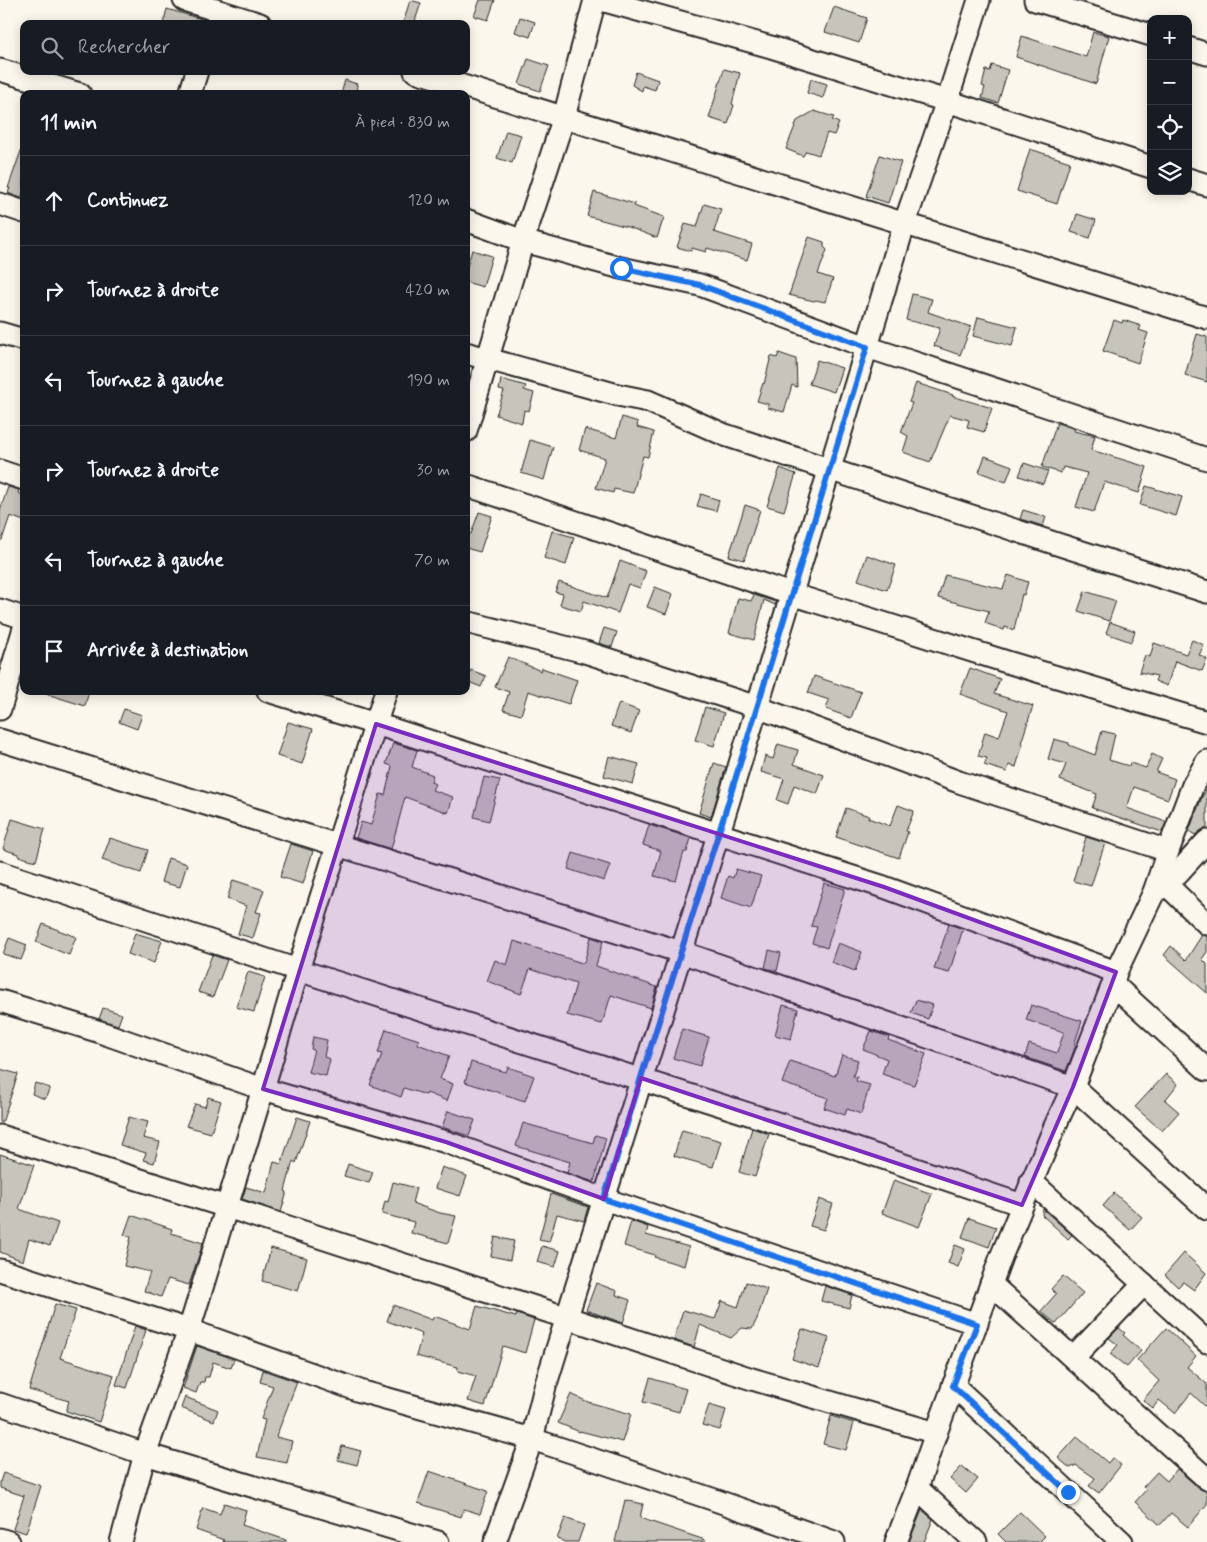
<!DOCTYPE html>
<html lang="fr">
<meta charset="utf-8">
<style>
:root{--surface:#171b24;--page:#20242c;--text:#f1f3f6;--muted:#9ea1a6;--line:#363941}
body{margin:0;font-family:Mynerve,sans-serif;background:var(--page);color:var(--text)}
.controls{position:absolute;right:15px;top:15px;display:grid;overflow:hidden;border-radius:10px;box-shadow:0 2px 12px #0003}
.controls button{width:45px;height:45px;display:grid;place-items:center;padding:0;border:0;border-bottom:1px solid var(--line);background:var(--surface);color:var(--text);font:25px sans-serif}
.stop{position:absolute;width:15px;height:15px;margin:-11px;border:4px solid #1a73e8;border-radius:50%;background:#fff}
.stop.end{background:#1a73e8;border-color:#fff;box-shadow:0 1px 5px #0008}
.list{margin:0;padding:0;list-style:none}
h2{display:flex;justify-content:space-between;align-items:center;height:65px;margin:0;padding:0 20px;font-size:21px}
h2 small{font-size:16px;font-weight:400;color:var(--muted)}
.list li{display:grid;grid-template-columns:32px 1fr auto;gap:15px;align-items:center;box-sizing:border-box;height:90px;padding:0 20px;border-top:1px solid var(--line)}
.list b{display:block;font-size:19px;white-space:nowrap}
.list em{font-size:16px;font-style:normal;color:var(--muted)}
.icon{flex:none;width:28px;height:28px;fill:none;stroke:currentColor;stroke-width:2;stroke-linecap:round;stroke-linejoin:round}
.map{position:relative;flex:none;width:1207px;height:1542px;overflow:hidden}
.search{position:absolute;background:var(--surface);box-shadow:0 2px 12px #0003;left:20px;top:20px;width:450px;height:55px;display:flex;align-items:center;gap:12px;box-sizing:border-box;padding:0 18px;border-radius:10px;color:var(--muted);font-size:19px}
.panel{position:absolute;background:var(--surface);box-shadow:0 2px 12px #0003;left:20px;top:90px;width:450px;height:605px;border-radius:10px}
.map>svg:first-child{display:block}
.building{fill:#c7c4bc;stroke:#2b2b2b}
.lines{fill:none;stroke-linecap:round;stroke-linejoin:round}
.minor-casing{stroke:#2b2b2b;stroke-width:25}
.minor{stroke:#fbf7ec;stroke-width:21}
.route{stroke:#1a73e8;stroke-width:6}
.marked{fill:#7b2cbf;fill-opacity:0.2;stroke:#7b2cbf;stroke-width:4;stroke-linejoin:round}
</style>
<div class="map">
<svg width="1207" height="1542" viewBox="0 0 1207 1542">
<rect width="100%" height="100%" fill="#fbf7ec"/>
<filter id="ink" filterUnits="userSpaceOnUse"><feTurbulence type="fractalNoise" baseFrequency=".02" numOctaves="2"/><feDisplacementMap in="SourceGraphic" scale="10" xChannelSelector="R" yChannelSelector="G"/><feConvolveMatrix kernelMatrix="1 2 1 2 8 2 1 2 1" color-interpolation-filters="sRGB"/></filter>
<g filter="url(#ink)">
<g class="building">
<path d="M410 0 421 3 414 24H403Z"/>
<path d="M480 0H495L488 20 474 16Z"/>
<path d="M834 7 867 18 859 43 825 32Z"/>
<path d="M167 9 208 21V24H163Z"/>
<path d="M520 17 535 22 530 37 515 32Z"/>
<path d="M1093 32 1109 36 1096 84 1016 57 1022 36 1086 57Z"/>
<path d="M528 59 549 66 540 91 519 84Z"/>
<path d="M992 65 1008 70 998 103 982 98 985 87 982 86 986 70 990 71Z"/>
<path d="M724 69 740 73 732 104 734 105 728 124 709 118Z"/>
<path d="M636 72 658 80 655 90 643 86 642 91 632 85Z"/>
<path d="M811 79 827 84 823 98 807 93Z"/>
<path d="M345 80 357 84 356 94H341Z"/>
<path d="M814 111 834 117 832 120 839 123 834 135 827 133 819 155 806 151 803 156 786 149 797 121Z"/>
<path d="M506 131 521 135 512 163 497 158Z"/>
<path d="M22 148 24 149V191L21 198 8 193 10 188H8Z"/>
<path d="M1030 149 1070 162 1057 204 1017 191Z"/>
<path d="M880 155 901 162 888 203 866 196Z"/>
<path d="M594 192 635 204 634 206 664 217 657 238 631 228 587 216Z"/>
<path d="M704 204 721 209 714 232 752 244 747 260 707 248 706 252 692 248 691 251 677 247 685 224 697 227Z"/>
<path d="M1077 214 1096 220 1090 238 1071 232Z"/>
<path d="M809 237 824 242V247L827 250 818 274 833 279 825 302 816 300 814 301 789 295Z"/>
<path d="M472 250 492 256 483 287 466 282V270Z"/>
<path d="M912 294 932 299 928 312 971 327 960 355 934 346 940 328 906 320Z"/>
<path d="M978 317 1017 327 1012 346 973 336Z"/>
<path d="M1114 320 1122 323 1123 320 1141 326 1139 330 1148 333 1138 363 1103 351Z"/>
<path d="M1197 334 1207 337V382L1185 375Z"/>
<path d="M779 353 796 359 797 387 792 385 784 412 768 408V404L757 401 763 383 764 384 771 356 777 358Z"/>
<path d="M817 360 842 368 834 392 809 384Z"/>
<path d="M501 379 526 386 524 390 534 393 529 411 524 410 522 423 496 415 504 391 499 390Z"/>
<path d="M916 383 953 395 952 396 992 408 984 432 967 427 969 420 950 415 930 462 903 452 908 436 901 432 912 403 909 402Z"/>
<path d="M622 417 638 422 637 427 654 432 648 457 643 456 633 493 614 489 613 493 596 488 605 458 579 450 585 429 616 438Z"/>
<path d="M1057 423 1075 429 1074 431 1095 436 1091 450 1147 467 1139 493 1104 482 1094 512 1076 507 1087 473 1063 467 1061 473 1042 467Z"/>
<path d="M530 440 553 447 544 480 521 473Z"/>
<path d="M985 456 1012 466 1006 482 979 472Z"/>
<path d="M1024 463 1048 471 1043 484 1019 476Z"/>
<path d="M780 468 796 474 784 511 767 506Z"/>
<path d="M1146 486 1182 497 1176 516 1140 505Z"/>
<path d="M8 487 19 490 18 493 24 495V521L10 516 2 540H0V510Z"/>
<path d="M701 494 719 500 716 511 697 506Z"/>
<path d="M745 505 760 510 744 560 729 556Z"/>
<path d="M1023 510 1046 517 1043 526 1020 519Z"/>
<path d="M479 512 492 516 480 552 466 548V533L471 534Z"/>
<path d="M552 531 574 537 566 565 544 558Z"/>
<path d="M867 555 896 565 887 590 858 580Z"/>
<path d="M620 561 646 571 640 588 628 584 618 613 584 601 581 611 560 605 563 594 555 592 559 582 607 598Z"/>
<path d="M945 575 1003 589 1008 575 1028 582 1024 595 1022 594 1014 630 1005 627 1004 630 985 623 989 611 938 598Z"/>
<path d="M655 587 673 594 666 614 647 607Z"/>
<path d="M1085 591 1116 601 1109 621 1078 611Z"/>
<path d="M754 595 776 602 775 605 764 600 754 640 729 633 738 598 751 601Z"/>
<path d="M1110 622 1135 631 1131 642 1106 633Z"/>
<path d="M604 628 617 632 612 647 599 643Z"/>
<path d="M1192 640 1204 645 1199 655 1207 659 1202 671 1175 661 1167 686 1155 681 1157 676 1139 672 1145 655 1150 657 1154 643 1186 654Z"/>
<path d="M508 657 541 671 542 668 577 680 569 704 528 691 521 715 503 710 509 692 495 687Z"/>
<path d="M970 668 1000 679 994 694 1033 706 1021 743H1023L1016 767 1009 765 1007 772 984 765 987 758 978 756 985 732 999 737 1008 711 960 694Z"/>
<path d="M471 670 486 676 481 687 466 681Z"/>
<path d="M814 676 861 692 851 718 826 709 829 700 808 693Z"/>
<path d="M47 691H89L85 706 47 694Z"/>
<path d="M619 703 639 711 631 733 611 726Z"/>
<path d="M705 707 724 713 714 746 695 740Z"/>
<path d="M124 709 142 715 137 729 119 722Z"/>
<path d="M288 722 313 729 302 764 277 756Z"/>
<path d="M1102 731 1115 734 1109 760 1129 766 1130 763 1146 768 1152 754 1162 759 1156 772 1175 779 1168 799 1134 787 1127 808 1166 822 1162 832 1092 808 1097 794 1060 780 1066 764 1048 759 1054 739 1069 743V745L1095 755Z"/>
<path d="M393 743 417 750 412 767 433 775 431 782 435 784 432 790 453 797 448 813 405 797 391 849 356 838 361 822 371 825 380 794 385 795 392 766 386 764Z"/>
<path d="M778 744 798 750 794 764 824 775 817 794 794 785 788 804 777 800 784 779 761 772 765 756 773 759Z"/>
<path d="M609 756 639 764 633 784 604 776Z"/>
<path d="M714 763 726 767 711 817 699 813Z"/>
<path d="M484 777 500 780 489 821 474 817Z"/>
<path d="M1207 789V829H1203L1195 835 1189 831 1202 797Z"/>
<path d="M898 805 914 811 906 831 908 832 899 858 836 837 846 808 869 816 868 818 890 826Z"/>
<path d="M12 819 45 829 36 861 18 856V854L3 849Z"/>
<path d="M649 825 691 838 687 852H684L676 881 654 876 661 851 643 845Z"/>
<path d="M1086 837 1105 843 1091 886 1073 881Z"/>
<path d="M110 838 148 850 141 873 102 860Z"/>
<path d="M291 844 313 851 303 884 280 877Z"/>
<path d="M573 853 610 865 604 881 568 869Z"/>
<path d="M168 858 187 864 180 887 161 882Z"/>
<path d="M736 869 761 876 751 908 721 898 728 876 733 878Z"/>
<path d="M233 880 264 890 256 912 261 913 253 938 238 934 246 906 227 899Z"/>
<path d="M824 883 845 889 827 948 812 943 817 927 811 926Z"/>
<path d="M43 924 76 937 69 955 36 942Z"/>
<path d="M949 924 963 929 949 973 934 969Z"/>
<path d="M135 933 162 941 154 963 128 954Z"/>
<path d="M1202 935 1207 936V952L1202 959 1207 964V993L1164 955 1171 946 1186 960Z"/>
<path d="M591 937 603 941 596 966 657 987 651 1008 611 995 602 1024 567 1015 576 984 530 969 521 994 487 981 495 960 507 965 514 941 582 963H584Z"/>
<path d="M9 938 27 945 21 960 3 954Z"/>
<path d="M838 943 862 952 855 971 831 962Z"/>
<path d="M769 950 781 953 777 971 765 968Z"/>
<path d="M212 955 227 960 213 997 198 992Z"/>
<path d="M248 972 265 977 254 1012 236 1007Z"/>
<path d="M916 1000 933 1005 928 1019 911 1013Z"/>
<path d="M783 1005 798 1009 791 1039 775 1035Z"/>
<path d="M1031 1005 1082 1021 1074 1045H1076L1066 1071 1025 1057 1029 1044 1057 1053 1064 1032 1026 1020Z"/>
<path d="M103 1008 122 1014 118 1025 99 1019Z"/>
<path d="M386 1029 419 1040 418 1044 449 1056 440 1079 453 1084 447 1101 427 1093 426 1095 404 1088 401 1097 370 1085 382 1054 378 1053Z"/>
<path d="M682 1029 709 1037 700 1066 673 1058Z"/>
<path d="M871 1031 889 1037 888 1040 926 1054 914 1085 882 1074 887 1059 863 1049Z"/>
<path d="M313 1037 327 1040 324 1057 330 1059 326 1076 308 1072 314 1050 311 1049Z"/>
<path d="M842 1055 858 1060 853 1076 857 1077 856 1081 870 1085 861 1114 847 1109 845 1115 824 1108 828 1098 782 1083 790 1061 835 1076Z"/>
<path d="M471 1062 506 1072 508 1067 534 1076 525 1101 465 1082Z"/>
<path d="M0 1069 18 1074 2 1123 0 1122Z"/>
<path d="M1166 1074 1178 1084 1165 1100 1179 1112 1162 1131 1135 1107Z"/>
<path d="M35 1083 50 1088 45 1099 32 1094Z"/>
<path d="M208 1097 221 1101 211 1133 186 1126 195 1104 205 1107Z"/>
<path d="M448 1111 475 1120 469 1136 442 1127Z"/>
<path d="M129 1117 148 1122 143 1138 160 1142 154 1163 143 1160 146 1153 120 1145Z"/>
<path d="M297 1117 310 1121 296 1163 293 1161 285 1191 287 1192 281 1212 242 1199 246 1187 266 1193 274 1162 281 1164Z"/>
<path d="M523 1123 593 1143 595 1135 606 1138 594 1182 567 1173 570 1162 516 1146Z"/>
<path d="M752 1128 769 1134 755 1177 739 1172Z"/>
<path d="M682 1130 721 1141 713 1167 674 1156Z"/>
<path d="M0 1154 34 1165 19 1209 58 1223 50 1246 29 1239 23 1261 0 1252Z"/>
<path d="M348 1164 373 1172 369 1183 344 1176Z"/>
<path d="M442 1167 467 1176 460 1196 435 1188Z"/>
<path d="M894 1180 932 1194 919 1227 882 1213Z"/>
<path d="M393 1182 416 1188 412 1203 440 1213 456 1216 448 1243 411 1233 414 1222 382 1214 385 1201 388 1202Z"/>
<path d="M1114 1193 1142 1217 1130 1230 1103 1206Z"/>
<path d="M551 1194 588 1207 584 1221 557 1214 549 1242 539 1240Z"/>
<path d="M819 1199 833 1204 824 1230 810 1226Z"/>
<path d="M1043 1209 1072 1235 1068 1239 1042 1215Z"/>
<path d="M131 1215 172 1229 171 1233 203 1243 189 1285 168 1279 161 1297 144 1291 150 1272 124 1266 131 1237 124 1235Z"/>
<path d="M969 1218 996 1227 989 1247 962 1237Z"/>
<path d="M631 1221 648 1227 646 1235 689 1247 684 1266 654 1257 655 1255 624 1246Z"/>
<path d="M495 1237 514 1241 510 1260 491 1256Z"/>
<path d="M955 1245 965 1249 958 1267 948 1263Z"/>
<path d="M542 1246 560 1251 555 1267 537 1262Z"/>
<path d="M271 1248 307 1258 298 1291 262 1281Z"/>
<path d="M1184 1253 1206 1273 1194 1290 1183 1282 1178 1287 1165 1275Z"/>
<path d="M1063 1276 1083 1293 1056 1324 1041 1311 1056 1294 1051 1289Z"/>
<path d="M746 1282 767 1289 757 1319 752 1329 742 1328 731 1338 700 1325 694 1347 674 1340 683 1310 715 1319 722 1301 738 1307Z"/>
<path d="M596 1283 617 1291 616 1295 630 1300 623 1323 586 1310Z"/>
<path d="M825 1286 852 1295 849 1308 821 1301Z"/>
<path d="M55 1304 76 1310 60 1358 114 1375 99 1422 66 1411 69 1401 29 1390Z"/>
<path d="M393 1305 432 1320 434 1316 470 1329 477 1306 516 1317 517 1314 534 1320 525 1353 503 1346 485 1406 468 1401 476 1376 457 1371 458 1367 416 1356 422 1334 387 1321Z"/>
<path d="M135 1326 146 1330 127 1388 116 1385Z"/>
<path d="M1119 1328 1125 1333 1123 1335 1141 1351 1127 1367 1110 1354 1118 1345 1109 1338Z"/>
<path d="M1166 1328 1196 1356 1187 1367 1207 1384V1408L1191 1393 1175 1413 1159 1400 1153 1408 1143 1400 1159 1381 1137 1360Z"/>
<path d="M802 1329 829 1338 819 1368 792 1359Z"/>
<path d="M197 1346 234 1359 231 1368 213 1362 209 1377H205L204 1382H200L196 1393 183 1388Z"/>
<path d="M263 1370 297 1382 276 1437 292 1441 287 1463 257 1457 265 1420 261 1419 273 1386 260 1382Z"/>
<path d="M650 1378 686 1389 679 1412 643 1402Z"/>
<path d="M571 1394 588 1402 631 1414 622 1442 580 1431V1432L558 1423Z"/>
<path d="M185 1397 218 1410 214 1421 181 1408Z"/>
<path d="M709 1405 726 1410 720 1430 702 1425Z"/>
<path d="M831 1416 854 1423 846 1450 823 1444Z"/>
<path d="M1077 1437 1108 1463 1112 1458 1121 1465 1099 1493 1089 1486 1095 1478 1076 1465 1070 1468 1058 1458Z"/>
<path d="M342 1446 361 1451 357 1465 338 1460Z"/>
<path d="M962 1466 978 1479 966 1493 950 1479Z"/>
<path d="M1177 1469 1199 1488 1207 1491V1504L1188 1527 1171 1513 1160 1525 1135 1502 1146 1490 1143 1487 1157 1472 1167 1481Z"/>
<path d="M429 1471 488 1491 480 1514 464 1509 461 1517 418 1503Z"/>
<path d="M3 1473 41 1486 26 1533 13 1529 24 1496 0 1488V1482Z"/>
<path d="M625 1500 643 1504 640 1518 705 1540V1542H615Z"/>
<path d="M224 1503 246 1510 242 1525 286 1540V1542H223L224 1540 196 1530 203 1508 220 1514Z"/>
<path d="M922 1510 933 1519 924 1542H909Z"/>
<path d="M1020 1512 1045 1536 1039 1542H1006L998 1534Z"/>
<path d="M565 1518 584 1525 578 1542H565L557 1539Z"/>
</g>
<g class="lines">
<g class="minor-casing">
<g id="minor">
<path d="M184 0 260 24"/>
<path d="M601 0 771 47 947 101 1151 167"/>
<path d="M1035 0 1151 35"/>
<path d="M1188 48 1207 54"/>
<path d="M0 70 80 94"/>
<path d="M415 71 1207 318"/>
<path d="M190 94 197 71"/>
<path d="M1188 179 1207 185"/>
<path d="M0 204 24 212"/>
<path d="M466 220 523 241 621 268 700 285 867 347 1207 459"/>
<path d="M0 333 24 340"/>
<path d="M466 353 618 395 648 401 725 435 1057 544 1207 592"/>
<path d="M466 431 523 241 564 117 595 0"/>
<path d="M0 471 24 479"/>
<path d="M466 485 791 594 1007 662 1207 722"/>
<path d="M0 610 24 618"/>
<path d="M466 622 585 652 757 707 959 782 1168 851"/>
<path d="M268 691 376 724 884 887 1116 972"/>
<path d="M0 709 24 628"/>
<path d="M0 740 681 952 1073 1087 1207 1209"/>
<path d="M0 872 298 970 830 1140 1022 1205"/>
<path d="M1167 885 1207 841"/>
<path d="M1154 892 1167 885 1207 924"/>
<path d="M1113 984 1207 1070"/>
<path d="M0 1001 97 1031 263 1089 446 1142 604 1199 977 1324"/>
<path d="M0 1136 227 1207 568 1318 752 1379 936 1433"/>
<path d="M1031 1181 1207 1342"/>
<path d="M0 1270 189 1330 360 1391 532 1439 712 1499 834 1542"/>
<path d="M991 1284 1207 1479"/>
<path d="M1073 1358 1144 1284"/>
<path d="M953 1385 1122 1542"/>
<path d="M0 1404 145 1454 438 1542"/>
<path d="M917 1488 976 1542"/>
<path d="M0 1539 9 1542"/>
<path d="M121 1542 145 1454 189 1330 263 1089 298 970 386 691"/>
<path d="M495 1542 532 1439 545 1387 724 816 904 225 947 101 979 0"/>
<path d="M896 1542 917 1488 936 1433 1001 1257 1055 1126 1073 1087 1113 984 1116 972 1154 892 1168 851 1193 785 1207 761"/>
</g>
</g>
<use href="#minor" class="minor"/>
</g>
</g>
<g class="lines" filter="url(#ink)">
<path class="route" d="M621 268 700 285 867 347 724 816 644 1068 604 1199 977 1324 953 1386 1068 1492"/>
</g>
<path class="marked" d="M376 724 884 887 1116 972 1073 1087 1022 1205 641 1078 604 1199 446 1142 263 1089Z"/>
</svg>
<div class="controls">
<button>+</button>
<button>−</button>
<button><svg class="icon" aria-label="locate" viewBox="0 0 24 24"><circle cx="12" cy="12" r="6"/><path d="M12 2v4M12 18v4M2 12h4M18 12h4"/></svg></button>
<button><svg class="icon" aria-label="layers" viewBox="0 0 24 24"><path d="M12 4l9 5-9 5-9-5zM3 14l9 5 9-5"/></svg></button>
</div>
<div class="stop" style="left:621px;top:268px"></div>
<div class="stop end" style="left:1068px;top:1492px"></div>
<div class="search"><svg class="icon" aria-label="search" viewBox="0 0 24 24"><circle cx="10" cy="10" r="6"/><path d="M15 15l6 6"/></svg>Rechercher</div>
<section class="panel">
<h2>11 min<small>À pied · 830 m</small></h2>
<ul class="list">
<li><svg class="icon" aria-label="ahead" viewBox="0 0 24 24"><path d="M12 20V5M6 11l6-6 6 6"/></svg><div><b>Continuez</b></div><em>120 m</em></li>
<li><svg class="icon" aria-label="right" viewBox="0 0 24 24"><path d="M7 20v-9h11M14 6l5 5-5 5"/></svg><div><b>Tournez à droite</b></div><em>420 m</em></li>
<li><svg class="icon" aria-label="left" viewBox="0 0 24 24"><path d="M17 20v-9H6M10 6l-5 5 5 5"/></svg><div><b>Tournez à gauche</b></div><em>190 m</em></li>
<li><svg class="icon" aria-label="right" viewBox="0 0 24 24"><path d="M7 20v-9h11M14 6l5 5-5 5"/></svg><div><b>Tournez à droite</b></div><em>30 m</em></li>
<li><svg class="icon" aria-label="left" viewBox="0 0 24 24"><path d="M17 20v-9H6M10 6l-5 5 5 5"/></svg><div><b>Tournez à gauche</b></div><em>70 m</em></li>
<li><svg class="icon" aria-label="arrive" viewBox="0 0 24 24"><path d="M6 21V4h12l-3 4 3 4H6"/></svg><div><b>Arrivée à destination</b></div></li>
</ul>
</section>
</div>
